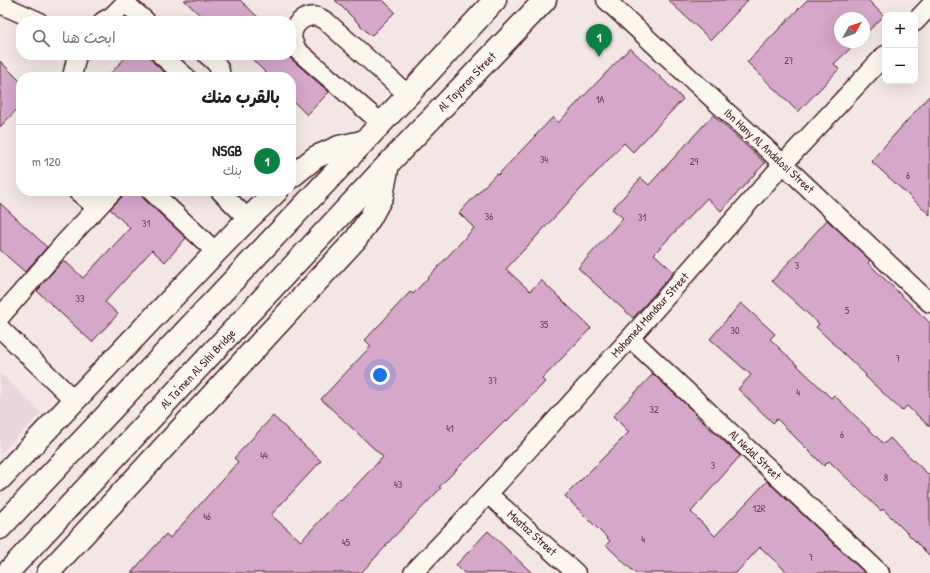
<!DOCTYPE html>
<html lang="ar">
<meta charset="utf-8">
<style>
:root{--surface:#fff;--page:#f6f6f6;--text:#202124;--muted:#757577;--line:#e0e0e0;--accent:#0b8043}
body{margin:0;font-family:"Patrick Hand","Playpen Sans Arabic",sans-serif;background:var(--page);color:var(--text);direction:rtl}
.controls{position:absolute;right:12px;top:12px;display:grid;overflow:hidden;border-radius:8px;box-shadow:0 4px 16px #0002}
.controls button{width:36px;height:36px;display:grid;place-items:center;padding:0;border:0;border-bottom:1px solid var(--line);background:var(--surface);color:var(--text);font:20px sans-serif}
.compass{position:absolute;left:834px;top:12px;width:36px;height:36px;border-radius:50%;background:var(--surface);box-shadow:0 4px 16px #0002;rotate:50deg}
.you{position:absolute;left:380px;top:375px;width:14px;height:14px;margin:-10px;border:3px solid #fff;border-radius:50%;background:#1a73e8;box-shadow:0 0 0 6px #1a73e833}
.badge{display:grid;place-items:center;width:26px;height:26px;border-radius:50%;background:var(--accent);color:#fff;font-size:13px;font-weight:700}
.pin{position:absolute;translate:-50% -33px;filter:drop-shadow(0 1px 2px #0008)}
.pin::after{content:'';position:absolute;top:21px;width:14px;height:12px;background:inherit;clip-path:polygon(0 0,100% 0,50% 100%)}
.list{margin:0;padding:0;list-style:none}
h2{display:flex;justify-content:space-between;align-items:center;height:52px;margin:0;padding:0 16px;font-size:17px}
h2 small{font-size:13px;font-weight:400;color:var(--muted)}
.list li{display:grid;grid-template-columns:26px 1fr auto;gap:12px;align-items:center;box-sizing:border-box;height:72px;padding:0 16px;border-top:1px solid var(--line)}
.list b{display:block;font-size:15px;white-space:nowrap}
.list p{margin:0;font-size:13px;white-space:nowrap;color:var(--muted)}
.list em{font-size:13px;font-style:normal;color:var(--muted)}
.icon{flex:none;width:22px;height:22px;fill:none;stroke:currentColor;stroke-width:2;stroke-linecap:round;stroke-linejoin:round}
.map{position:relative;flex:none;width:930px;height:573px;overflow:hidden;direction:ltr}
.search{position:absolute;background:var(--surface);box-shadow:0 4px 16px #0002;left:16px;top:16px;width:280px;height:44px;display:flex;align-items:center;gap:10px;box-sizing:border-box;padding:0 14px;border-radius:16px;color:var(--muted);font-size:15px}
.panel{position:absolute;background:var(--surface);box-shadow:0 4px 16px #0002;left:16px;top:72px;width:280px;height:124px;border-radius:16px;direction:rtl}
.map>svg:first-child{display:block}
.built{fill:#ead4dd}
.building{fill:#d5a7c9;stroke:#4a1f2b}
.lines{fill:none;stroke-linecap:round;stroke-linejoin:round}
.street-casing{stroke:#4a1f2b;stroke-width:21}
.secondary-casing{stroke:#4a1f2b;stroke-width:25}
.street{stroke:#fbf7ec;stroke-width:18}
.secondary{stroke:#fbf7ec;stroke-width:22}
.labels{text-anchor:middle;stroke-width:3.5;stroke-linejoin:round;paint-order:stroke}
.number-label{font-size:10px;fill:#6d4152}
.street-label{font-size:12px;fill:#4a1f2b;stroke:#fbf7ec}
</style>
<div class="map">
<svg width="930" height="573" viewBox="0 0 930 573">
<rect width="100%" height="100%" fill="#f3e7e5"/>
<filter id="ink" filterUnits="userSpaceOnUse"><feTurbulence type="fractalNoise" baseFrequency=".025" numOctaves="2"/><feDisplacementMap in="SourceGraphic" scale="8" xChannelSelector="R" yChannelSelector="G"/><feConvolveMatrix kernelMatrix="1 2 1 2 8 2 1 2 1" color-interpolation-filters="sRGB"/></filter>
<g filter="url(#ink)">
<path class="built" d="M0 373 41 413 0 454Z"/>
<g class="building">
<path d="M184 0H240L262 21H206Z"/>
<path d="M335 0H383L395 12 371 36Z"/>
<path d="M668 0H748L711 40Z"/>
<path d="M807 0H868L884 16 864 35V18H840V42H857L834 64 839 69 798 112 747 62Z"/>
<path d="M630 48 683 99 633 152 624 143 506 269 530 291 541 280 591 328 542 379 545 382 506 422 505 421 439 487 441 488 386 545H387L361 573H131L166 534 170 538 238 462 234 458 273 416 321 461 271 515 301 541 339 500 341 501 383 457 321 399 371 346 365 340 410 292 413 294 474 228 459 213 496 174 498 175 553 117 558 123Z"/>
<path d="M128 55H151V59L154 63 170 77H107Z"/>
<path d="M248 55H288L290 58 329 92 307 115 291 99V77H270Z"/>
<path d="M0 61 21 82V105L0 127Z"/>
<path d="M930 95V215L871 161Z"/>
<path d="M713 115 765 163 721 211 707 198 654 254 674 272 633 318 578 268 623 218 612 209 641 178 649 185Z"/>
<path d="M123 191H138L144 199 186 238 165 262 152 250 105 302 118 314 92 342 37 291 41 287 40 286 63 261 64 262 65 261 83 278 130 228 110 209 121 198 123 194Z"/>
<path d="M0 203 47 247 25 272 0 250Z"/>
<path d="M827 220 870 260 868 263 930 323V427L907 406 902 411 865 376 866 375 816 327 819 324 772 281Z"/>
<path d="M741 303 775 334 770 339 831 398 834 395 884 444 890 438 930 476V556L883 509 881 511 829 461 824 466 777 419 773 423 738 389 751 375 710 339Z"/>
<path d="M653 374 695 413 694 414 740 456 691 512 715 536 767 481 865 573H788L760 547 736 573H635L606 545 610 541 565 496 629 432 613 416Z"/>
<path d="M488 531 532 573H464L456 565Z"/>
</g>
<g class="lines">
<g class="street-casing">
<g id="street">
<path d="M606 0 783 164 930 303"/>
<path d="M125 3 146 21"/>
<path d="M0 4 38 21"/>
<path d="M103 21 112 16 128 0"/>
<path d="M915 22 930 6"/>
<path d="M161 55 186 77"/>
<path d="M207 55C214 61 222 67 220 77"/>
<path d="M72 77 77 55"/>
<path d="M381 123 297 50C296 47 294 44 293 41 289 27 304 13 318 17 321 18 324 20 327 22L408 95"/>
<path d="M77 191 97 208"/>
<path d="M151 191 216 252"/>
<path d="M220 191 248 219"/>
<path d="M0 317 66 241 113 191"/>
<path d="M0 328 75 401"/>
<path d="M630 338 880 573"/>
<path d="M488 494 576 573"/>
<path d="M413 573 488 494 630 338 783 164 885 55"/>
</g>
</g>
<g class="secondary-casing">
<g id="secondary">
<path d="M291 177 316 157 339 147 362 142"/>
<path d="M0 479 216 252 248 219 277 191"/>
<path d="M0 528 408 95 495 0"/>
<path d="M7 573 388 164 545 0"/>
<path d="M48 573 356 239 370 218 382 196 388 164"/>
</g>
</g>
<use href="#street" class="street"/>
<use href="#secondary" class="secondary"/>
</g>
</g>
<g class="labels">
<g class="number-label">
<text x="789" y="64">27</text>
<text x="600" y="103">1A</text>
<text x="544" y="163">34</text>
<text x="694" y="165">29</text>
<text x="908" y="179">6</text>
<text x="489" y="220">36</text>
<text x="642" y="221">31</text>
<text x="146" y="227">31</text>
<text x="797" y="269">3</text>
<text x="80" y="302">33</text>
<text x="847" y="314">5</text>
<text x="544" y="328">35</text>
<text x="735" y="334">30</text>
<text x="898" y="362">7</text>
<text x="493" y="384">37</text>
<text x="798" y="396">4</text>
<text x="654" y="413">32</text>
<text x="450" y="432">41</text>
<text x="842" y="438">6</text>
<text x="264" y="459">44</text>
<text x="713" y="469">3</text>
<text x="886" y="481">8</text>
<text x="398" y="488">43</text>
<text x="759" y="512">12R</text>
<text x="207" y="520">46</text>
<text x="643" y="543">4</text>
<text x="346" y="546">45</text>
<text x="811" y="561">7</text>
</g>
<g class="street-label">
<text transform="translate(467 82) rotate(-46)" y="4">Al Tayaran Street</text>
<text transform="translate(769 151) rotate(43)" y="4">Ibn Hany Al Andalosi Street</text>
<text transform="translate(650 315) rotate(-48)" y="4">Mohamed Mandour Street</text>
<text transform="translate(198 369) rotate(-47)" y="4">Al Ta'men Al Sihi Bridge</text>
<text transform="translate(755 455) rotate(43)" y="4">Al Nedal Street</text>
<text transform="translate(532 533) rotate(42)" y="4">Moataz Street</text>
</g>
</g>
</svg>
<div class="controls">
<button>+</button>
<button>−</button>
</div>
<svg class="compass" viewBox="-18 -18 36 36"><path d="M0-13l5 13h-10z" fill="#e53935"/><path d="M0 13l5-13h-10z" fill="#757577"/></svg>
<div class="you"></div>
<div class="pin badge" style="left:599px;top:57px">1</div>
<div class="search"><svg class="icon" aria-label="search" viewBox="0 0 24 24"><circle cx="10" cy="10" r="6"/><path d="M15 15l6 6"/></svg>ابحث هنا</div>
<section class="panel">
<h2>بالقرب منك<small></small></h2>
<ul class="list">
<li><span class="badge">1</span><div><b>NSGB</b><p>بنك</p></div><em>120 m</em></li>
</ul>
</section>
</div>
